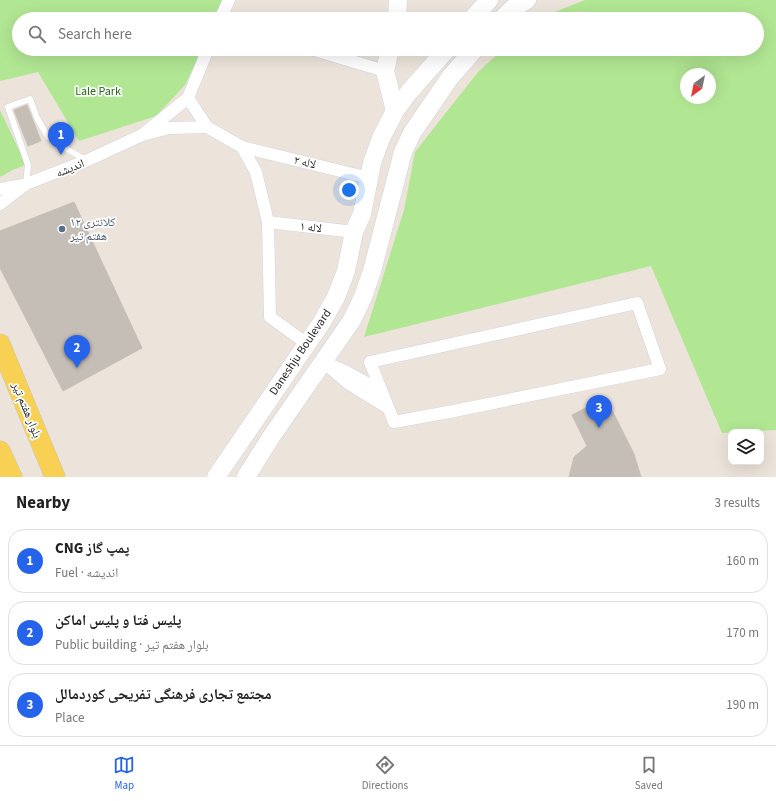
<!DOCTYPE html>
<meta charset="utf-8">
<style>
:root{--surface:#fff;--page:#f2f2f2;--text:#222;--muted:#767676;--line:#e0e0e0;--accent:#2563eb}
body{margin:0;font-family:"Source Sans 3","Noto Naskh Arabic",sans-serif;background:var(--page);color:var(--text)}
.controls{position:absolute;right:12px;bottom:12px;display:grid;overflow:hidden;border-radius:8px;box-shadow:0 4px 16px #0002}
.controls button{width:36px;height:36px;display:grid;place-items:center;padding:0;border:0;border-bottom:1px solid var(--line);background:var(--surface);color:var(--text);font:20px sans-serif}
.compass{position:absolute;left:680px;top:68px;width:36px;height:36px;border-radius:50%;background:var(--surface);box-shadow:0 4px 16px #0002;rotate:213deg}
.you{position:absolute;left:349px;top:190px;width:14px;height:14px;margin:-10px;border:3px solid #fff;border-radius:50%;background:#1a73e8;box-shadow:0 0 0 6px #1a73e833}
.badge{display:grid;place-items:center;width:26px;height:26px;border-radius:50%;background:var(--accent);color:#fff;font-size:13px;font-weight:700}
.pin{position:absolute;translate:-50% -33px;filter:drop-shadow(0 1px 2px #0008)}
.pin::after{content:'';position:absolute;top:21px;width:14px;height:12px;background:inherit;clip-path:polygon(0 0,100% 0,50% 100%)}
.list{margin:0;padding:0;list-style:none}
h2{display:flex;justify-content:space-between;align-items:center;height:52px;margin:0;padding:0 16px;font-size:17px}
h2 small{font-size:13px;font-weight:400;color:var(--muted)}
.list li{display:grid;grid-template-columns:26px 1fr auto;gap:12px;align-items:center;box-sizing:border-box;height:64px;margin:0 8px 8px;padding:0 8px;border:1px solid var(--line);border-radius:16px}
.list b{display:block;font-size:15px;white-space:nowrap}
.list p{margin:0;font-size:13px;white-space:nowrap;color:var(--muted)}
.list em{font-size:13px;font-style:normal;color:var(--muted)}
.icon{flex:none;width:22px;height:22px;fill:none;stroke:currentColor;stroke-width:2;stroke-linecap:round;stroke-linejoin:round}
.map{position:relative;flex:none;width:776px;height:477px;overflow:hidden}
.search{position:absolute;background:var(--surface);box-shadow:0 4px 16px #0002;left:12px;right:12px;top:12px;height:44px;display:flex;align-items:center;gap:10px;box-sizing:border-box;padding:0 14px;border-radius:22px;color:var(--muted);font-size:15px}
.sheet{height:268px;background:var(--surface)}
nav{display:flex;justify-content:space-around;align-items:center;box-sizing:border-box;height:56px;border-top:1px solid var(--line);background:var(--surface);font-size:11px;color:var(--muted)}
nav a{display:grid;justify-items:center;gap:2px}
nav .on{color:var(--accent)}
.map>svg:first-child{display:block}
.green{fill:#b1e693;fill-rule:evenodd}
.building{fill:#c4beb6;stroke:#c8c0b4}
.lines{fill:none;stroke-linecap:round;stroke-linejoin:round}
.lane-casing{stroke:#cfd3e3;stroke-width:7}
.street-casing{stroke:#cfd3e3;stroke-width:13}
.secondary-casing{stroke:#cfd3e3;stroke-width:19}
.primary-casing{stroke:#c7c7c7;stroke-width:21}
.lane{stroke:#fff;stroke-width:6}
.street{stroke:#fff;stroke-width:12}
.secondary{stroke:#fff;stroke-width:18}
.primary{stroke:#f8d054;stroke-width:20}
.service-dot{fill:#5c6f8a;stroke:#fff;stroke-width:1.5}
.labels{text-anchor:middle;stroke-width:3.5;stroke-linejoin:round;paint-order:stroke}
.park-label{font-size:12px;fill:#286a16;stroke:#fff}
.street-label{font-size:12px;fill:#292929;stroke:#fff}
.service-label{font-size:12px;fill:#4e5e75;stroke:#fff;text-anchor:start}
</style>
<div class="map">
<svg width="776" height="477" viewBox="0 0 776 477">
<rect width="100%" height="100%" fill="#ece4da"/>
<g class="green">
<path d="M0 0H224L215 19H19V49H202L185 85 156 116 79 141 38 72 0 81Z"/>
<path d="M585 0H776V430L722 433 651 266 364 337 404 210 415 152 478 72 503 49H757V19H537ZM686 74H710V98H686Z"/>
<path d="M0 110 18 148 27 163C23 166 20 167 15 169 10 170 6 175 0 177Z"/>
</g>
<g class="building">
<path d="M27 105 41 141 28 146 14 110Z"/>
<path d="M74 202 142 348 63 391 0 268V231Z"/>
<path d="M605 398 615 416 634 454 641 477H569L574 457 587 446 572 415Z"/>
</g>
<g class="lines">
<g class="lane-casing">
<path id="lane" d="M26 184 28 165 8 107 30 99 37 118 48 137 58 144 86 160"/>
</g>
<g class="street-casing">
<g id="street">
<path d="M220 19 229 0"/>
<path d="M311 49 385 71"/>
<path d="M188 98 207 127 169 128 142 135Z"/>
<path d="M188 98 208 49"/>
<path d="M207 127 242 147 256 172 268 222 270 317 307 344"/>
<path d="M242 147 369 178"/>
<path d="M0 189 23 185"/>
<path d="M0 204 26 184 88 160 142 135"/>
<path d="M268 222 354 232"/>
<path d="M637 303 660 369 454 411 394 422 370 362Z"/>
<path d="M323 362 349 384 388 408"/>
<path d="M333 366 345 371 381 391"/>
</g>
</g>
<g class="secondary-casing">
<g id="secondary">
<path d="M397 19 398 0"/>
<path d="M472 19 489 0"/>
<path d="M502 19 513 8 527 0"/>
<path d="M390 49 385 71 395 111"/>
<path d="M216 477 322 322 336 297 346 271 354 232 362 214 372 163 381 138 395 111 409 92 447 49"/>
<path d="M246 477 271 437 352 320 363 297 372 271 403 152 412 133 451 76 475 49"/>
</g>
</g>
<g class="primary-casing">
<g id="primary">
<path d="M0 344 55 477"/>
<path d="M0 451 12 477"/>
</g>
</g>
<use href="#lane" class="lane"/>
<use href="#street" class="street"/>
<use href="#secondary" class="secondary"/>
<use href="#primary" class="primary"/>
</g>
<circle class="service-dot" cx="62" cy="229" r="4"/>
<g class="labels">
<g class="park-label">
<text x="98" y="95">Lale Park</text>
</g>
<g class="street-label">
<text transform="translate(305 162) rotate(14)" y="4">لاله ۲</text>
<text transform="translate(70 168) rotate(-22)" y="4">اندیشه</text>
<text transform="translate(311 227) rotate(7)" y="4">لاله ۱</text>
<text transform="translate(300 352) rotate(-56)" y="4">Daneshju Boulevard</text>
<text transform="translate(27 410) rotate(68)" y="4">بلوار هفتم تیر</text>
</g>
<g class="service-label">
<text x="70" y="226">کلانتری ۱۲<tspan x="70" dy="14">هفتم تیر</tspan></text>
</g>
</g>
</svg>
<div class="controls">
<button><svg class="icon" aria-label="layers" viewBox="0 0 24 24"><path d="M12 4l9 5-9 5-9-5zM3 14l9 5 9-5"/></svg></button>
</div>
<svg class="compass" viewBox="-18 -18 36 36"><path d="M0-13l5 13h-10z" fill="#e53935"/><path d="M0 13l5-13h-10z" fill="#767676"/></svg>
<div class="you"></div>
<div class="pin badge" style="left:61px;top:155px">1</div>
<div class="pin badge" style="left:77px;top:368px">2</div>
<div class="pin badge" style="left:599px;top:428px">3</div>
<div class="search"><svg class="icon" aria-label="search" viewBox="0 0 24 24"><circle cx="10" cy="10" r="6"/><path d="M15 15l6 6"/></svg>Search here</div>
</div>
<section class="sheet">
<h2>Nearby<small>3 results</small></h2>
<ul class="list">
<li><span class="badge">1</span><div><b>CNG پمپ گاز</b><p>Fuel · اندیشه</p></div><em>160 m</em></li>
<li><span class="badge">2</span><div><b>پلیس فتا و پلیس اماکن</b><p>Public building · بلوار هفتم تیر</p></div><em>170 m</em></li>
<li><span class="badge">3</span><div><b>مجتمع تجاری فرهنگی تفریحی کوردمالل</b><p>Place</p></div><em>190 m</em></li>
</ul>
</section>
<nav>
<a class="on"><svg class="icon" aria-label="map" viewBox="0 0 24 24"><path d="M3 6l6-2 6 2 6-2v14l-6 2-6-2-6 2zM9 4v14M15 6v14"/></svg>Map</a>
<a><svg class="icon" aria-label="directions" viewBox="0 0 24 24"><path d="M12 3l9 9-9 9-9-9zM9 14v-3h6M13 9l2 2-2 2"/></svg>Directions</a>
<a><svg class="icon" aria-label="saved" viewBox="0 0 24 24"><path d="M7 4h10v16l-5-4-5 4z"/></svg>Saved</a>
</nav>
